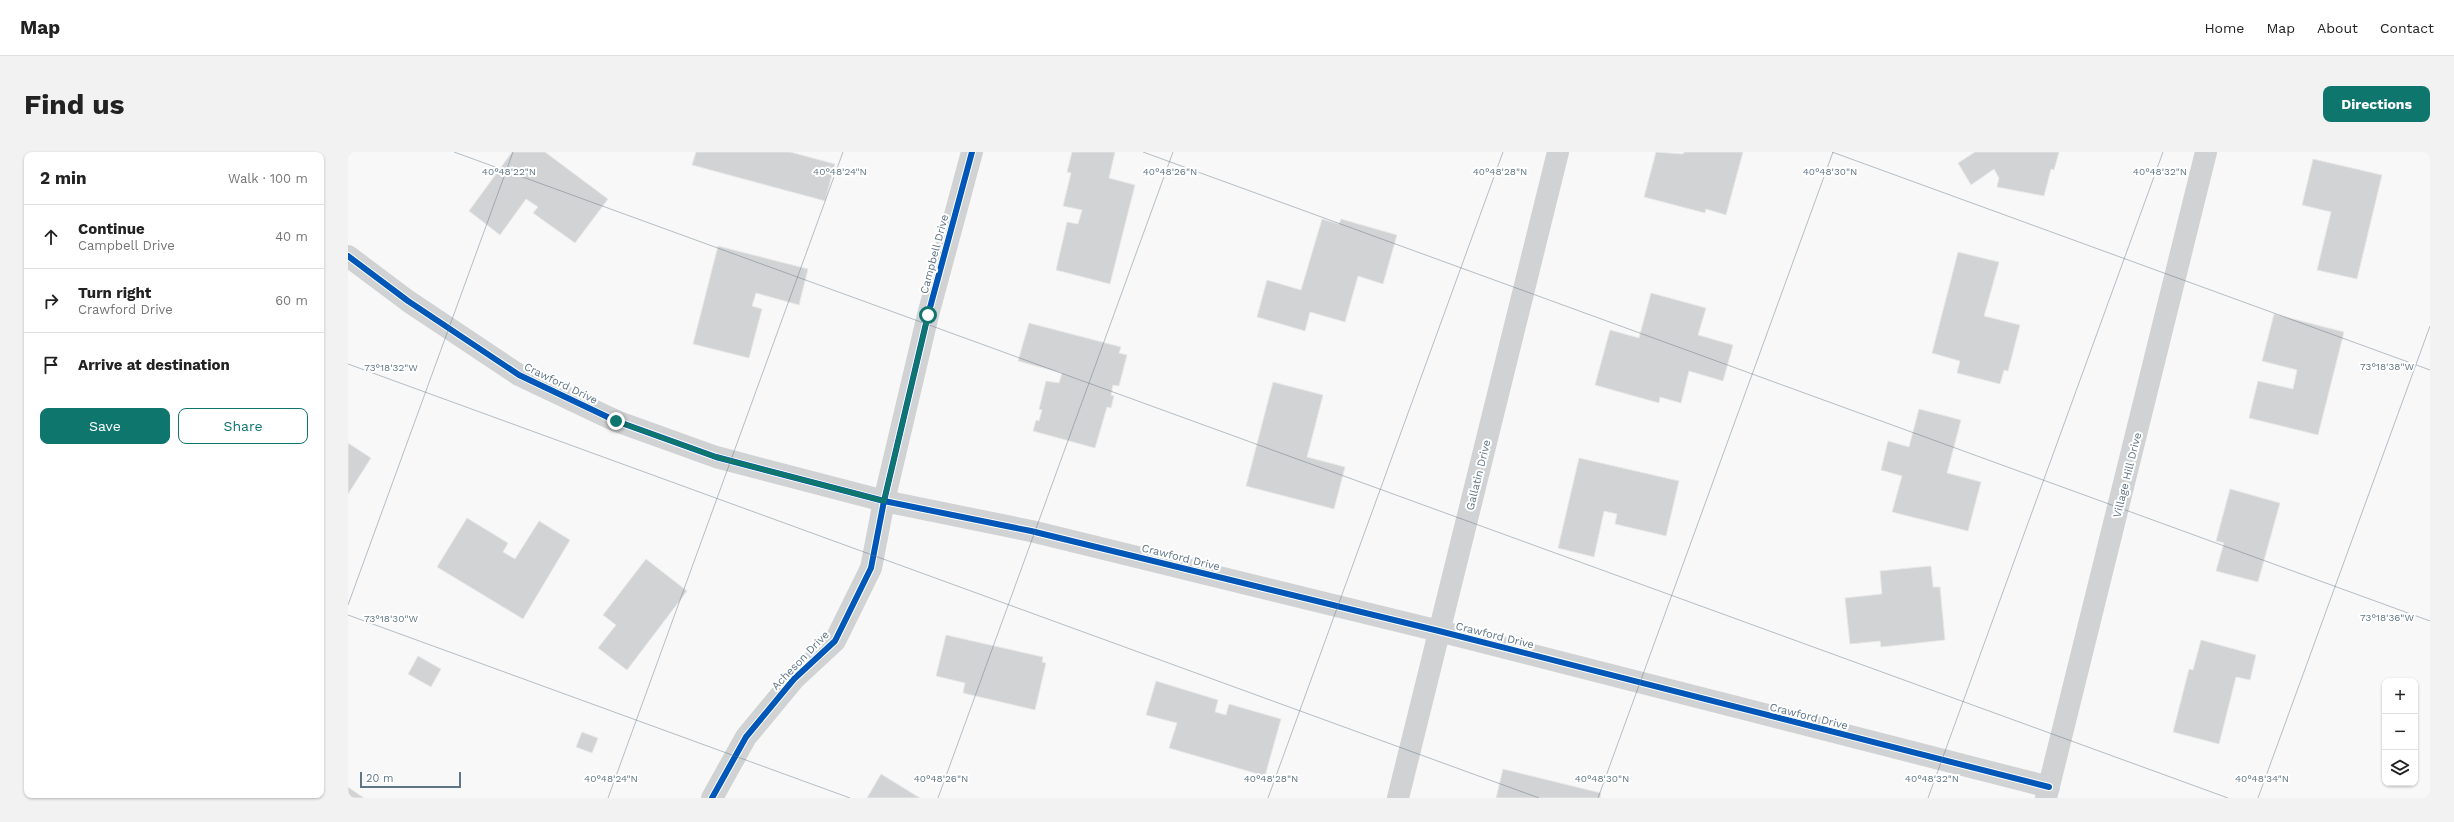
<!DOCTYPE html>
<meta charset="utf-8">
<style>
:root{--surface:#fff;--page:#f2f2f2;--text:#222;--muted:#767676;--line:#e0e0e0;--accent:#0f766e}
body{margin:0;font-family:"Work Sans",sans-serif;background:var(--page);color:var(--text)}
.controls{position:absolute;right:12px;bottom:12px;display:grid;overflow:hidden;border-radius:8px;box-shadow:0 1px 3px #0004}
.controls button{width:36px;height:36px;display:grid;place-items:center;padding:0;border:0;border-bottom:1px solid var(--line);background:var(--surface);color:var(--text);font:20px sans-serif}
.scale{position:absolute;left:12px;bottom:10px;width:101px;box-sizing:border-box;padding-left:4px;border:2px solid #617685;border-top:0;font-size:11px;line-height:14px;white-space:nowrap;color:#617685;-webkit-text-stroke:3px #fff;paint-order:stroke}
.stop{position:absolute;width:12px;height:12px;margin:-9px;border:3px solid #0f766e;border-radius:50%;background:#fff}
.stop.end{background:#0f766e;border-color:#fff;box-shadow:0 1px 4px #0008}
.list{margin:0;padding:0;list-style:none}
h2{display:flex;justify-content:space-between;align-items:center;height:52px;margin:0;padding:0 16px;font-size:17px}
h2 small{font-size:13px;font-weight:400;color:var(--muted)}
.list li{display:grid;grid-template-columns:26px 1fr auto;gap:12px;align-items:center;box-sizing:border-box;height:64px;padding:0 16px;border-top:1px solid var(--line)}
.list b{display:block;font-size:15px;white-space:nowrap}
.list p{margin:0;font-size:13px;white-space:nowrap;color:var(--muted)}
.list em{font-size:13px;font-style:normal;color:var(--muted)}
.actions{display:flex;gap:8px;padding:12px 16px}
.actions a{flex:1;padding:9px 0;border:1px solid var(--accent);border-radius:8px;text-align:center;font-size:14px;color:var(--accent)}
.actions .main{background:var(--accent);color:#fff}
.icon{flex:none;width:22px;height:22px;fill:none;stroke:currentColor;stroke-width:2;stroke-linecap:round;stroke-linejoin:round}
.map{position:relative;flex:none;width:2082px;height:646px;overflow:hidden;border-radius:8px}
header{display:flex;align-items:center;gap:24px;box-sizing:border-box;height:56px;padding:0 20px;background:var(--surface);border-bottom:1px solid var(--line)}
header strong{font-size:19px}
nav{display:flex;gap:22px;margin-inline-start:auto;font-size:14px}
.intro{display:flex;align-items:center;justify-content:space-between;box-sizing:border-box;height:96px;padding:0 24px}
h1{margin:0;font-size:28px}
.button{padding:10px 18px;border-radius:8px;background:var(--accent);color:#fff;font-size:14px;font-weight:700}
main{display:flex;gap:24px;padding:0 24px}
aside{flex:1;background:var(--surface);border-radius:8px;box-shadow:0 1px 3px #0004}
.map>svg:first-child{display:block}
.building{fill:#d2d3d4;stroke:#e8e8e8}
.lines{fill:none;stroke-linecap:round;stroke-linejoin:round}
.minor{stroke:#d0d2d3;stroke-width:22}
.cycleway-casing{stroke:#fff;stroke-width:8}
.cycleway{stroke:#0057b8;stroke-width:6}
.route{stroke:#0f766e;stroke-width:5}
.ticks{fill:none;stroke:#617685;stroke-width:1;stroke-opacity:0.45}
.labels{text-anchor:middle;stroke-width:4;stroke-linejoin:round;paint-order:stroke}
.street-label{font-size:11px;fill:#617685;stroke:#fff}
.ticks-label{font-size:10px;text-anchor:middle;fill:#617685;stroke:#fff;stroke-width:4;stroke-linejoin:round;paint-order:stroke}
</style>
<header>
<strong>Map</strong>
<nav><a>Home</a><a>Map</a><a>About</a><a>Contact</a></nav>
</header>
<div class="intro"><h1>Find us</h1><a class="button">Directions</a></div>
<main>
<aside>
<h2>2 min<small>Walk · 100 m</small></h2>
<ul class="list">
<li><svg class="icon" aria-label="ahead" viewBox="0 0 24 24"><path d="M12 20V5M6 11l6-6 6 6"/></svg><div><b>Continue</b><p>Campbell Drive</p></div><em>40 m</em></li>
<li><svg class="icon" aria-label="right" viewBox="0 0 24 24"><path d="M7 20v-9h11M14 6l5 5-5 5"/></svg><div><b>Turn right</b><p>Crawford Drive</p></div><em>60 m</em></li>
<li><svg class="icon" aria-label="arrive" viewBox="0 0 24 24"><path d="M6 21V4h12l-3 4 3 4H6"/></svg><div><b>Arrive at destination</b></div></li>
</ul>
<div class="actions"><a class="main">Save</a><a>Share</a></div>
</aside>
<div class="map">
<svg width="2082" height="646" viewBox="0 0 2082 646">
<rect width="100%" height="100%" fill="#f8f8f8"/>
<g class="building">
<path d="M164 0H197L260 47 227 91 185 61 190 55 178 47 152 83 121 59Z"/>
<path d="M348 0H442L487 12 477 49 344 13Z"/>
<path d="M724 0H767L761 26 787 33 762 132 708 118 719 70 730 72 734 58 715 54 723 21 719 20Z"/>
<path d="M1308 0 1335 2 1336 0H1395L1378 63 1358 57 1357 61 1296 45Z"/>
<path d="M1627 0H1711L1706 18 1703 17 1696 44 1649 35 1651 26 1646 17 1623 33 1610 11Z"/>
<path d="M1965 7 2034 23 2009 127 1969 118 1983 60 1954 53Z"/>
<path d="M974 67 991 72 993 67 1049 83 1035 132 1010 124 997 170 962 160 957 179 909 165 919 128 953 138Z"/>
<path d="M370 94 460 117 451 153 408 141 404 154 414 157 401 206 345 192Z"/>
<path d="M1610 100 1651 110 1636 164 1672 173 1660 219 1656 218 1652 232 1609 221 1612 209 1584 201Z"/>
<path d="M1303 141 1358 156 1350 183 1385 193 1375 229 1341 219 1333 251 1312 245 1311 251 1247 233 1262 178 1291 186Z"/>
<path d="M1926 162 1996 180 1970 283 1901 266 1910 229 1945 237 1949 218 1914 209Z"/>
<path d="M681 171 773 195 771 201 779 203 771 234 765 233 763 243 766 244 763 256 759 255 747 296 685 279 688 268 691 269 694 258 691 257 698 229 711 231 714 221 670 209Z"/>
<path d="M925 230 975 243 959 305 997 315 986 357 898 334Z"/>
<path d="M1571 257 1613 268 1599 321 1633 330 1620 379 1544 360 1554 324 1533 318 1540 289 1561 295Z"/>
<path d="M0 291 23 306 0 342Z"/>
<path d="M1231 306 1331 329 1318 384 1267 372 1269 362 1256 359 1246 405 1210 396Z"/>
<path d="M1882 337 1932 351 1910 430 1868 419 1876 391 1868 389Z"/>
<path d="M119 366 160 391 155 400 167 407 191 369 222 388 175 467 89 415Z"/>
<path d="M298 407 339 439 279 518 250 496 268 473 255 463Z"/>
<path d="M1583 414 1585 435H1592L1597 488 1533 495 1532 489 1502 492 1497 446 1534 442 1532 419Z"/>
<path d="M598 483 695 505 694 510 698 511 687 558 615 541 617 531 588 524Z"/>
<path d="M1853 488 1908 503 1902 528 1888 525 1871 592 1825 580 1841 517 1845 518Z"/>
<path d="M70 504 93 517 83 535 60 522Z"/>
<path d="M808 529 870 548 867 560 878 563 881 552 933 567 917 624 821 596 829 571 798 563Z"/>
<path d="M234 580 250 586 244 601 228 595Z"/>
<path d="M1155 617 1253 641 1252 646H1148Z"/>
<path d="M533 622 572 646H519Z"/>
<path d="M0 635 16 646H0Z"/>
</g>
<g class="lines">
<g class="minor">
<path d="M0 104 60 149 171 223 268 269 368 305 536 349 683 379 1091 479 1701 635"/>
<path d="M364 646 398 585 446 527 487 489 523 416 536 349 580 163 624 0"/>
<path d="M1050 646 1210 0"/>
<path d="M1698 646 1858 0"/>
</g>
<g class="cycleway-casing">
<g id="cycleway">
<path d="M0 104 60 149 171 223 268 269 368 305 536 349 683 379 1091 479 1701 635"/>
<path d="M364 646 398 585 446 527 487 489 523 416 536 349 580 163 624 0"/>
</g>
</g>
<use href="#cycleway" class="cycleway"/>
</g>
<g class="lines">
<path class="route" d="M268 269 368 305 536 349 580 163"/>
</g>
<path class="ticks" d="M106 0 1880 646M795 0 2082 469M1484 0 2082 218M0 212 1191 646M0 453 165 0M0 463 502 646M260 646 495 0M590 646 825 0M920 646 1155 0M1250 646 1485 0M1580 646 1815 0M1910 646 2082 174"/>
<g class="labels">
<g class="street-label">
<text transform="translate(586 102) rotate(-75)" y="4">Campbell Drive</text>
<text transform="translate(213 231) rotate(26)" y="4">Crawford Drive</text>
<text transform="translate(1130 323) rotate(-76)" y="4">Gallatin Drive</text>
<text transform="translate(1779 323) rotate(-76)" y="4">Village Hill Drive</text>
<text transform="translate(833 405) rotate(14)" y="4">Crawford Drive</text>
<text transform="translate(1147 483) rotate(14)" y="4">Crawford Drive</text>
<text transform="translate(452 508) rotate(-46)" y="4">Acheson Drive</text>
<text transform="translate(1461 564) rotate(14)" y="4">Crawford Drive</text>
</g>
</g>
<g class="ticks-label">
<text x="161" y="23">40°48'22"N</text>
<text x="492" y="23">40°48'24"N</text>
<text x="822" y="23">40°48'26"N</text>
<text x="1152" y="23">40°48'28"N</text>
<text x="1482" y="23">40°48'30"N</text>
<text x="1812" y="23">40°48'32"N</text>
<text x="2039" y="218">73°18'38"W</text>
<text x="43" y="219">73°18'32"W</text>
<text x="2039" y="469">73°18'36"W</text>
<text x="43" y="470">73°18'30"W</text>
<text x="263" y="630">40°48'24"N</text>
<text x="593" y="630">40°48'26"N</text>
<text x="923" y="630">40°48'28"N</text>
<text x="1254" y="630">40°48'30"N</text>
<text x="1584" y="630">40°48'32"N</text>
<text x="1914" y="630">40°48'34"N</text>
</g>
</svg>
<div class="controls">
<button>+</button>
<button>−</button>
<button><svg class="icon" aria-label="layers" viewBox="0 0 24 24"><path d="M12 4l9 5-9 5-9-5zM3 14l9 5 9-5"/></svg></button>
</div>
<div class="scale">20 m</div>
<div class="stop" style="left:580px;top:163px"></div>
<div class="stop end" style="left:268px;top:269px"></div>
</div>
</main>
